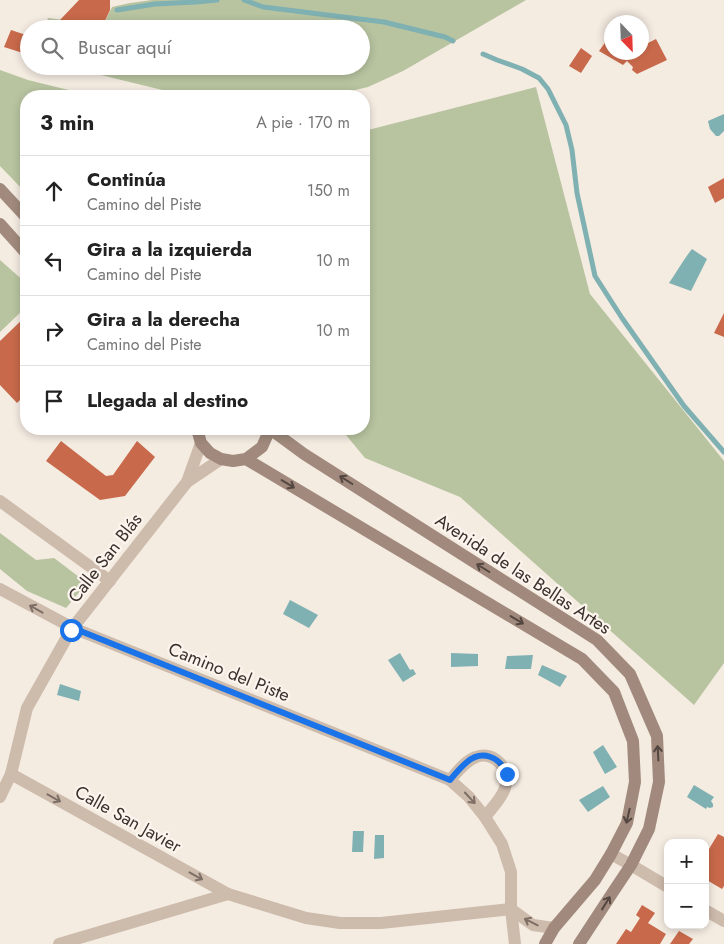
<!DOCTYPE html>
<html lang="es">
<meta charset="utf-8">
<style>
:root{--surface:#fff;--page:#f2f2f2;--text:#222;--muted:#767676;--line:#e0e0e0}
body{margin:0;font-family:Jost,sans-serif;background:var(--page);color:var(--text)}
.controls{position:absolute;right:15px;bottom:15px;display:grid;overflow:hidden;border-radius:10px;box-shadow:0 2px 8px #0003}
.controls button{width:45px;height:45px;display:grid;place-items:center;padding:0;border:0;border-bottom:1px solid var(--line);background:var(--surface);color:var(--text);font:25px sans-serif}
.compass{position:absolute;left:604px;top:15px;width:45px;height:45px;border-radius:50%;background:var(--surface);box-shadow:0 2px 8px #0003;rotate:157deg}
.stop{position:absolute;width:15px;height:15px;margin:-11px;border:4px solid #1a73e8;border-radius:50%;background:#fff}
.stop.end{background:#1a73e8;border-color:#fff;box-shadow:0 1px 5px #0008}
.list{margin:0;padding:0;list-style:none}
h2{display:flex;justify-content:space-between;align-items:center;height:65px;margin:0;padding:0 20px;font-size:21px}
h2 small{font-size:16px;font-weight:400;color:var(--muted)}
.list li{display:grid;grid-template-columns:32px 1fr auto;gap:15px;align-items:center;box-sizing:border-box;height:70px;padding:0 20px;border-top:1px solid var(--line)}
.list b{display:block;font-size:19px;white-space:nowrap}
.list p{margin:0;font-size:16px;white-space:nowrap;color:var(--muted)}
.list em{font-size:16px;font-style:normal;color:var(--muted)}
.icon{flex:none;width:28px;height:28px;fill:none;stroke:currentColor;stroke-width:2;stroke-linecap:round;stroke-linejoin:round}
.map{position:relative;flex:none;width:724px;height:944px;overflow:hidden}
.search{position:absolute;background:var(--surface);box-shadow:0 2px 8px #0003;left:20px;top:20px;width:350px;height:55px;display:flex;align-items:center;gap:12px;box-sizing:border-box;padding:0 18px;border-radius:28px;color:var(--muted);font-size:19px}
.panel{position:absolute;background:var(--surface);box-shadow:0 2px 8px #0003;left:20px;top:90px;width:350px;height:345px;border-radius:20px}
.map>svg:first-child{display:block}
.green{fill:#b8c4a0}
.water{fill:#7fb0b2}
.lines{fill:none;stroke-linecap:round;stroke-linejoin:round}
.stream{stroke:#7fb0b2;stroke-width:5}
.building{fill:#c8694b}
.street{stroke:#cdbbac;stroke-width:12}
.secondary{stroke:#a18a7d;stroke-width:12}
.oneway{stroke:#544640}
.oneway2{stroke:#7d6f65}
.route{stroke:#1a73e8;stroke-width:6}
.labels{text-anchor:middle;stroke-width:4.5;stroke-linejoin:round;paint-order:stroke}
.street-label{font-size:18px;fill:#3b302b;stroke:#fbf5ee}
</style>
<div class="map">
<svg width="724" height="944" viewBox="0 0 724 944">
<rect width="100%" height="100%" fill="#f4ebe1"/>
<g class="green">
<path d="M152 0H526L403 71 368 87 330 96H187L64 66H361V29H44L48 18 103 25 112 7 130 3Z"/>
<path d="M0 70 28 80 93 96H26V193L0 166Z"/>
<path d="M536 87 590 294 724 461V663L694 705 460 497 365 458 341 429H364V131Z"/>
<path d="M0 260 26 283V307L0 332Z"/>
<path d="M0 533 36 560 54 558 87 583 66 608 27 591 0 569Z"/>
</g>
<g class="water">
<path d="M724 114V131L719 136H716L710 129 708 121Z"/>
<path d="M692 249 707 259 691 291 669 283C677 272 683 260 692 249Z"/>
<path d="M290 600 318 615 309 628 283 614Z"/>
<path d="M400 653 410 670 413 669 416 674 403 682 388 660Z"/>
<path d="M451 653 478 654V666L451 667Z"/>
<path d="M533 655 531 669H505L507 656Z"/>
<path d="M542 665 567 676 560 687 538 675Z"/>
<path d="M60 684 81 691 79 701 57 695Z"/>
<path d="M603 745 617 767 605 774 593 752Z"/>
<path d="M694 785 714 797 711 801 713 804V807L710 808 707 807 706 809 687 797Z"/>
<path d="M603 786 610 797 588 812 579 800Z"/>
<path d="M353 831H364L363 852H352Z"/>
<path d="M375 835H384V858L374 859Z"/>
</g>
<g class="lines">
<g class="stream">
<path d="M244 0 263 7 384 22 445 37 453 41"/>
<path d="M117 10 155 4 196 2 217 0"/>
<path d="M483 54 497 60 522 69 539 78 548 89 566 125 572 150 577 193 595 276 622 318 684 406 724 452"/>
</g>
</g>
<g class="building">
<path d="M79 0H110V10L103 25 60 20Z"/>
<path d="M11 30 29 36V55L4 47Z"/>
<path d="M612 33V52H642V46L656 39 667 60 637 74 632 70 633 67 627 61 623 65 599 51Z"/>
<path d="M581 48 592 56 581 73 569 66Z"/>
<path d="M724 178V198L715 203 708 187Z"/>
<path d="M724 313V337L714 333Z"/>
<path d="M26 316V394L17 403 0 385V341Z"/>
<path d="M61 441 106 476 113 475 137 441 155 457 125 496 100 500 46 461Z"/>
<path d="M718 834 724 837V886L722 889 705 879 706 854Z"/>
<path d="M642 905 655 913 648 923 666 934 660 944H616L626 929 631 932 640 918 636 915Z"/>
<path d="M679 931 693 939 689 944H670Z"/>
</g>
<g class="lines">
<g class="street">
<path d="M187 482 221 459"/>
<path d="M0 501 110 581"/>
<path d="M0 589 73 628 450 780 469 797 485 817 502 844 511 872V909L515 944"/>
<path d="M11 774 228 894"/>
<path d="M450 780C457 772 465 761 476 757 494 750 512 770 505 788 502 798 492 808 485 817"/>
<path d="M0 797 11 774 27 708 71 630 187 482 201 443"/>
<path d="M611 854 631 865 668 887"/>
<path d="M705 910 724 921"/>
<path d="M59 944 228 894 306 918 340 923H381L511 909 533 925 554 928"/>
</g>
<g class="secondary">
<path d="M0 189 26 217"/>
<path d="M0 224 26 253"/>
<path d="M197 429 201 443 210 453 221 459 233 461 246 459 262 447 270 429"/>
<path d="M270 429 304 454 597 640 630 674 657 736 659 782 649 829 631 865 613 892 579 944"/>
<path d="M246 459 582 659 614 692 633 741 635 782 627 823 611 854 595 880 554 928 545 944"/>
</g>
</g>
<defs><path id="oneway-shaft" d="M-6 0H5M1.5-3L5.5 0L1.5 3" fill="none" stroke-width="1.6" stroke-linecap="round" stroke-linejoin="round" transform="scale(1.25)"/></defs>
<g class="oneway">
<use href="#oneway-shaft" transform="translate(346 480) rotate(-148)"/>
<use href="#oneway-shaft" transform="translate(288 484) rotate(31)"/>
<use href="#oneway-shaft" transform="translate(483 568) rotate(-148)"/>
<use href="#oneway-shaft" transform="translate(517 620) rotate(31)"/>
<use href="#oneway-shaft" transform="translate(658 753) rotate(-93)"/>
<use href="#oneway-shaft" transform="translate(628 816) rotate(103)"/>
<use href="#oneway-shaft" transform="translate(606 903) rotate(-58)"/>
</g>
<g class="oneway2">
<use href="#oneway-shaft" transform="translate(36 609) rotate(-151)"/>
<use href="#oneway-shaft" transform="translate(54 798) rotate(29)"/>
<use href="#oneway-shaft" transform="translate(470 798) rotate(47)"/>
<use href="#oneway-shaft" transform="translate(196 876) rotate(29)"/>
<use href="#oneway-shaft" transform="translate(531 922) rotate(-153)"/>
</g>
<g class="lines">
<path class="route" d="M71 630 73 628 450 780C455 774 461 767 467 762 482 749 500 757 507 774"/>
</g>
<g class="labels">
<g class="street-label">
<text transform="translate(105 558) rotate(-52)" y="6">Calle San Blás</text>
<text transform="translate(523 574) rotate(33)" y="6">Avenida de las Bellas Artes</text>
<text transform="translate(229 672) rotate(22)" y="6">Camino del Piste</text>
<text transform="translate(128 819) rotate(29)" y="6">Calle San Javier</text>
</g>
</g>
</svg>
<div class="controls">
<button>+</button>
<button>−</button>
</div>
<svg class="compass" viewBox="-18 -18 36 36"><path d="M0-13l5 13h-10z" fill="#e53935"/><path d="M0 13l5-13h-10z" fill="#767676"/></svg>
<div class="stop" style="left:71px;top:630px"></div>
<div class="stop end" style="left:507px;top:774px"></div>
<div class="search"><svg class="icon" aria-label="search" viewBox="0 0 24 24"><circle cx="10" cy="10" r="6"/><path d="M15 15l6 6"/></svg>Buscar aquí</div>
<section class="panel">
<h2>3 min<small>A pie · 170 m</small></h2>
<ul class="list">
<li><svg class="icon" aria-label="ahead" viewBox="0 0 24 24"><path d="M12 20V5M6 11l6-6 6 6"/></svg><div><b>Continúa</b><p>Camino del Piste</p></div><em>150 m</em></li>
<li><svg class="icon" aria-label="left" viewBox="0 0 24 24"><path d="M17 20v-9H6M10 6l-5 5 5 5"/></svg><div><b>Gira a la izquierda</b><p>Camino del Piste</p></div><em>10 m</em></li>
<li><svg class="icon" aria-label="right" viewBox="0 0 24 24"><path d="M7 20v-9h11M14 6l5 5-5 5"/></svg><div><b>Gira a la derecha</b><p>Camino del Piste</p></div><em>10 m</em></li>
<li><svg class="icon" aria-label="arrive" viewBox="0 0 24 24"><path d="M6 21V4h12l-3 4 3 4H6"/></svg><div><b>Llegada al destino</b></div></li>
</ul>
</section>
</div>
